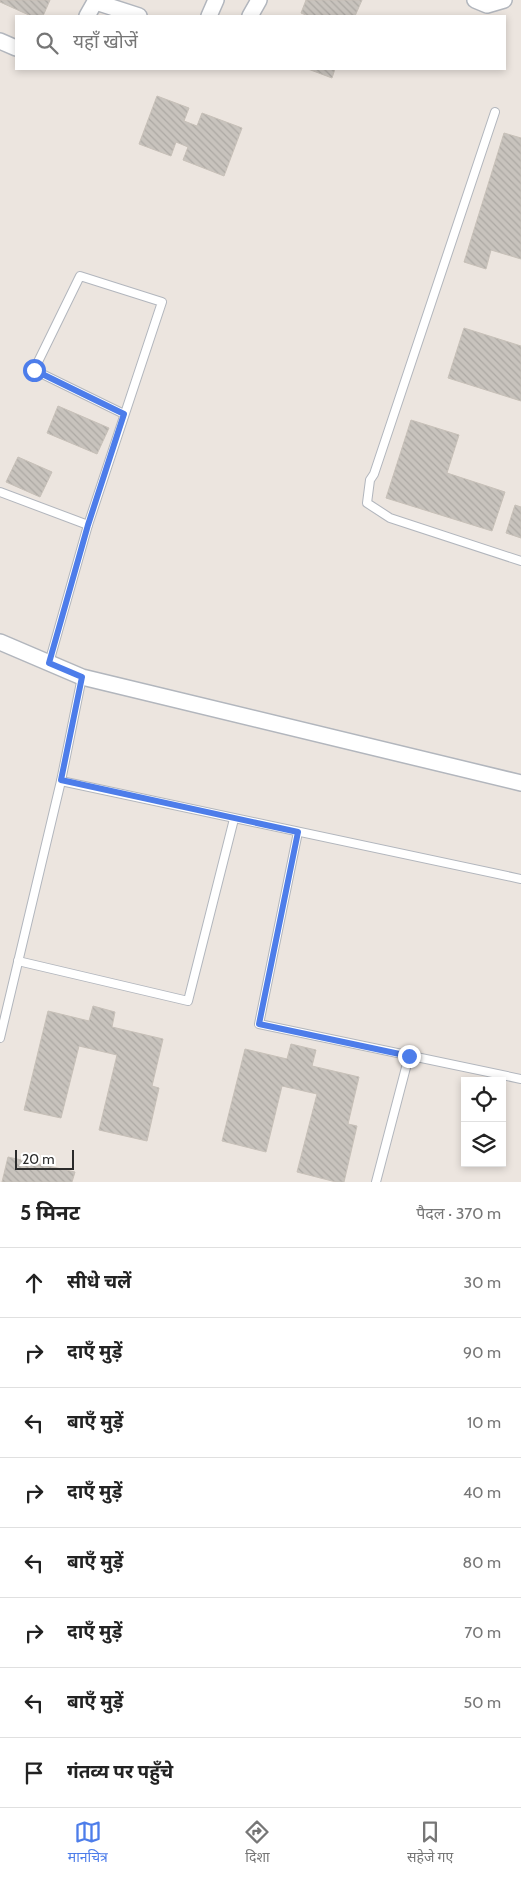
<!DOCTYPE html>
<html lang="hi">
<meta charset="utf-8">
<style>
:root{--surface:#fff;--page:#f2f2f2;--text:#222;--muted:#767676;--line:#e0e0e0;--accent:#4d7dea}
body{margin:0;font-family:Cabin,"Noto Sans Devanagari",sans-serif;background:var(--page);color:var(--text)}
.controls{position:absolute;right:15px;bottom:15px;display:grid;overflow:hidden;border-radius:0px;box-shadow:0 2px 8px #0003}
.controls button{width:45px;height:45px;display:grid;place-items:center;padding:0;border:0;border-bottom:1px solid var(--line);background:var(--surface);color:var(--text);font:25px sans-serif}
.scale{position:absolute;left:15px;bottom:12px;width:59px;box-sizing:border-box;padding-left:5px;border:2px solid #2b2b2b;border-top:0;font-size:14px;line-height:18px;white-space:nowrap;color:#2b2b2b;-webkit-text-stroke:4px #fff;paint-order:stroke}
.stop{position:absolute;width:15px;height:15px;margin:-11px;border:4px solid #4d7dea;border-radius:50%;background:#fff}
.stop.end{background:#4d7dea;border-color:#fff;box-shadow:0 1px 5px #0008}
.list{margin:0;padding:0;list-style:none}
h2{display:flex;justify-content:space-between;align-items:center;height:65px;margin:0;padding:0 20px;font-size:21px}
h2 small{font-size:16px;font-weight:400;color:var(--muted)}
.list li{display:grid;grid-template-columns:32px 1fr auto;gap:15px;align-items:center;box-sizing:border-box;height:70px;padding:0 20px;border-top:1px solid var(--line)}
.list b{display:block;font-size:19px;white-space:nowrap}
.list em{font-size:16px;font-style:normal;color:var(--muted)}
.icon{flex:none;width:28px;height:28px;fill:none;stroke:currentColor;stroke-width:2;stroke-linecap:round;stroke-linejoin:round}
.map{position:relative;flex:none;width:521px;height:1182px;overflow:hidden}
.search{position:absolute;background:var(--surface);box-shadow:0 2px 8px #0003;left:15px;right:15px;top:15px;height:55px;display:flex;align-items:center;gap:12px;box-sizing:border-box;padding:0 18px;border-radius:0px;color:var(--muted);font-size:19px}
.sheet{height:625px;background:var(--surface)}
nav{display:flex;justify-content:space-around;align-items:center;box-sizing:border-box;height:70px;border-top:1px solid var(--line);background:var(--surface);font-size:14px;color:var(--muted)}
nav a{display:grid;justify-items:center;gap:2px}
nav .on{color:var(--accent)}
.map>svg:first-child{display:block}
.building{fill:url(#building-back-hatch);stroke:#c7c0b8}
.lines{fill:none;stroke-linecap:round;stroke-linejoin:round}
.lane-casing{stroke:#b2b6bd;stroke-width:10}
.street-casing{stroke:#b2b6bd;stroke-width:18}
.lane{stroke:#fff;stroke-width:8}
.street{stroke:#fff;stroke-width:15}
.route{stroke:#4d7dea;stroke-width:6}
</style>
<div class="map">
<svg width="521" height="1182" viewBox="0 0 521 1182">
<defs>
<pattern id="building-back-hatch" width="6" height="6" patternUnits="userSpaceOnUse" patternTransform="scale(1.25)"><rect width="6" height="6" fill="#c8c3bd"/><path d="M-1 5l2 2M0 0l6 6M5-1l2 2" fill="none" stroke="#aca8a3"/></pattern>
</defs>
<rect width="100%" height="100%" fill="#ece5df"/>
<g class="building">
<path d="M0 0H50L43 16H31L0 2Z"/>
<path d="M306 0H362L355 16H308L301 13Z"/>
<path d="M308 69H335L332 78Z"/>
<path d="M157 96 189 108 184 121 197 126 202 113 242 128 224 176 183 160 188 147 176 142 171 156 139 144Z"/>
<path d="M504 133 521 138V259L491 250 486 269 464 262Z"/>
<path d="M464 328 521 346V401L448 378Z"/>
<path d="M58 406 109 428 97 454 47 433Z"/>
<path d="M411 420 459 435 447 473 505 492 492 531 386 498Z"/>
<path d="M18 457 52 472 40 497 6 482Z"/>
<path d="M515 505 521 507V538L506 533Z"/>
<path d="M93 1006 115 1012 112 1027 163 1039 152 1086 159 1088 147 1141 99 1130 117 1055 79 1046 61 1118 24 1110 48 1011 89 1021Z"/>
<path d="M291 1044 316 1050 312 1066 359 1077 348 1124 357 1126 344 1182H336L297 1172 317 1094 282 1086 266 1152 222 1141 245 1049 287 1059Z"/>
<path d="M8 1157 75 1172 72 1182H2Z"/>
</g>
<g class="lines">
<g class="lane-casing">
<g id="lane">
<path d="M495 112 374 474 370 480 367 503 390 518 521 561"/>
<path d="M0 492 88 525"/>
<path d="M49 663 88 525 162 302 80 276 34 370 124 414"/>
<path d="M61 781 521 879"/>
<path d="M298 832 259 1024 521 1079"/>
<path d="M18 961 188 1001 234 819"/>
<path d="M0 1038 61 781 82 677"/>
<path d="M376 1182 409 1056"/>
</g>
</g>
<g class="street-casing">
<g id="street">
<path d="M475 0 487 5 504 0"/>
<path d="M96 2 139 16"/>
<path d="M87 16 96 0"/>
<path d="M209 16 216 0"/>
<path d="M250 16 259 0"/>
<path d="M0 41 16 48"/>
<path d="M0 642 82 677 521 783"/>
</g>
</g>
<use href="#lane" class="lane"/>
<use href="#street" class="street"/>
</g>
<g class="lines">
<path class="route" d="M34 370 124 414 88 525 49 663 82 677 61 780 298 832 259 1024 409 1056"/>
</g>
</svg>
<div class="controls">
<button><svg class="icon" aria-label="locate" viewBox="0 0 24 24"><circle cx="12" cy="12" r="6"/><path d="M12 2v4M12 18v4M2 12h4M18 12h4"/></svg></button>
<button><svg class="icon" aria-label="layers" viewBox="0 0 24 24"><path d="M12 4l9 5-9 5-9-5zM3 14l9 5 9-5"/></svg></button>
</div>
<div class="scale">20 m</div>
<div class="stop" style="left:34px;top:370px"></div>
<div class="stop end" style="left:409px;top:1056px"></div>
<div class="search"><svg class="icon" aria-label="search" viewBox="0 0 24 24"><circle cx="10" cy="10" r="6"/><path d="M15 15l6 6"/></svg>यहाँ खोजें</div>
</div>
<section class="sheet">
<h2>5 मिनट<small>पैदल · 370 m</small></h2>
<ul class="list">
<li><svg class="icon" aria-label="ahead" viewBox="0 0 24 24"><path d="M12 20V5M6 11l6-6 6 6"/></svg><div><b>सीधे चलें</b></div><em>30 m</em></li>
<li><svg class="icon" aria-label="right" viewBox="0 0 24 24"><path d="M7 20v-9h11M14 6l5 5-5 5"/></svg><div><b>दाएँ मुड़ें</b></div><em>90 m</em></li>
<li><svg class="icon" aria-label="left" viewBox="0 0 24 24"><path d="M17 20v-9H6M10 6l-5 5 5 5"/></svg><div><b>बाएँ मुड़ें</b></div><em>10 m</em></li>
<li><svg class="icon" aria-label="right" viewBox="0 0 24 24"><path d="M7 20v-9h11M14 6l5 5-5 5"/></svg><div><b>दाएँ मुड़ें</b></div><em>40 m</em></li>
<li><svg class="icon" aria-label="left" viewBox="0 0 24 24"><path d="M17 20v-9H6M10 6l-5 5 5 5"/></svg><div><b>बाएँ मुड़ें</b></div><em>80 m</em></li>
<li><svg class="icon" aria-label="right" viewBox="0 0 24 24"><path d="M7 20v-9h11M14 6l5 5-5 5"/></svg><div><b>दाएँ मुड़ें</b></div><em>70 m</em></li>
<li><svg class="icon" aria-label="left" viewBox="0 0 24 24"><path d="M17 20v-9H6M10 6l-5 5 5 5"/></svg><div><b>बाएँ मुड़ें</b></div><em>50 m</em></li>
<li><svg class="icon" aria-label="arrive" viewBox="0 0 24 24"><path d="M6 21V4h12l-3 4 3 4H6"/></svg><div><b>गंतव्य पर पहुँचे</b></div></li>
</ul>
</section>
<nav>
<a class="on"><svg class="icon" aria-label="map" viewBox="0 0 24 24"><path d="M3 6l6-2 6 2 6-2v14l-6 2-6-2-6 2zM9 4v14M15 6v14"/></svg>मानचित्र</a>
<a><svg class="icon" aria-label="directions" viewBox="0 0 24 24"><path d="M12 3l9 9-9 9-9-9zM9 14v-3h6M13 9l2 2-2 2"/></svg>दिशा</a>
<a><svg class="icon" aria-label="saved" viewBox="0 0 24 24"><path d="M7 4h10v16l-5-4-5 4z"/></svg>सहेजे गए</a>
</nav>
